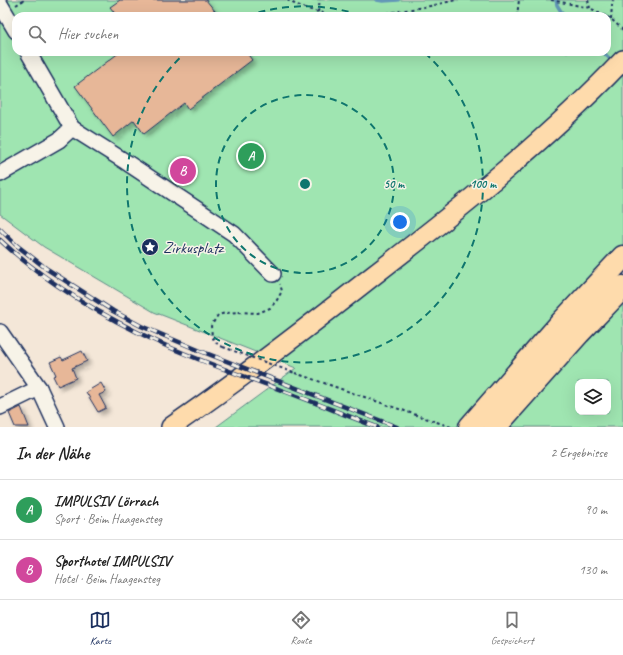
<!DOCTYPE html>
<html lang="de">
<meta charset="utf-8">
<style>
:root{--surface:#fff;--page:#f6f6f6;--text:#222;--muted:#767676;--line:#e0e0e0;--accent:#1b2f5e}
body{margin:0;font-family:Caveat,sans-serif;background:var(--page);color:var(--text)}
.controls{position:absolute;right:12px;bottom:12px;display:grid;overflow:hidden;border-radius:8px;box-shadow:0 4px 16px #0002}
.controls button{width:36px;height:36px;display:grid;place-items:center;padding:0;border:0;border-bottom:1px solid var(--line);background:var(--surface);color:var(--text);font:20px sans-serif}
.you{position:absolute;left:400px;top:222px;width:14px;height:14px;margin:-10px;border:3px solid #fff;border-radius:50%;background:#1a73e8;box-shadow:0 0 0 6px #1a73e833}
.badge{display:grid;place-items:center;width:26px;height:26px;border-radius:50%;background:var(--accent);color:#fff;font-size:13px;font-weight:700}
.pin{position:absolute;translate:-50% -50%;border:2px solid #fff;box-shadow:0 1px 4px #0006}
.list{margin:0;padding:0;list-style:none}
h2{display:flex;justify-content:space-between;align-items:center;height:52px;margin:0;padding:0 16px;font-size:17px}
h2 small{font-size:13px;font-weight:400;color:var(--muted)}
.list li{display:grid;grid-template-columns:26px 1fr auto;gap:12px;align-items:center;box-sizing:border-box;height:60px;padding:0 16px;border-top:1px solid var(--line)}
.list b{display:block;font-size:15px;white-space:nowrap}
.list p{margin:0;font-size:13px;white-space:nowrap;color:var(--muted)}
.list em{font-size:13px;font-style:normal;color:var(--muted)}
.icon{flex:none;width:22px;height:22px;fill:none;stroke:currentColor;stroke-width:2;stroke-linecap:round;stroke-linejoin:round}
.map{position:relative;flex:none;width:623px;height:427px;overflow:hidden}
.search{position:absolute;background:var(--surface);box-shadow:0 4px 16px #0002;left:12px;right:12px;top:12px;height:44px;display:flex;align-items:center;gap:10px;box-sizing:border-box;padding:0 14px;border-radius:12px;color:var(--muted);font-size:15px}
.sheet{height:172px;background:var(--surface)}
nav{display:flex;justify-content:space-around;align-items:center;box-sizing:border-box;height:56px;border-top:1px solid var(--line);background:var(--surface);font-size:11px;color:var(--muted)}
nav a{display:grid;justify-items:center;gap:2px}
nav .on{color:var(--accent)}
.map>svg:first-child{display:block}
.green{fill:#9fe5b1;stroke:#5d8a88;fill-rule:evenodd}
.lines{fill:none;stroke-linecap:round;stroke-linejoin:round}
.stream{stroke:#6297b7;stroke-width:3.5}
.building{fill:#e7b798;stroke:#1b2f5e;filter:url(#shadow)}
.minor-casing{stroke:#1b2f5e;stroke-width:18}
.major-casing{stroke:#1b2f5e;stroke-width:22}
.highway-casing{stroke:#1b2f5e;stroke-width:25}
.path{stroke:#1b2f5e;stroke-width:2;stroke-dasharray:3 3;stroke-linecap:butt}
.minor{stroke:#f7f3e8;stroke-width:15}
.major{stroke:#fedbac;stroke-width:19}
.highway{stroke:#fedbac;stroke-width:22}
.rail-casing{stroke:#1b2f5e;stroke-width:4.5}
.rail{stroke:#f7f3e8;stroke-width:3;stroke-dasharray:9;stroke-linecap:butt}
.path-bridge{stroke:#1b2f5e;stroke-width:2;stroke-dasharray:3 3;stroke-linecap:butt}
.ring{fill:none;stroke:#0f766e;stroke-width:2;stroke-dasharray:7 5}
.labels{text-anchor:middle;stroke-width:3;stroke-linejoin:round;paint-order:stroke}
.poi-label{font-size:16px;fill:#1b2f5e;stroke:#f7f3e8;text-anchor:start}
.centre{fill:#0f766e;stroke:#f7f3e8;stroke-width:2}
.ring-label{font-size:12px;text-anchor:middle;font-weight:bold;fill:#0f766e;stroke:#f7f3e8;stroke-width:3;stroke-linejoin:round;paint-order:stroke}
</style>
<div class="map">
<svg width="623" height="427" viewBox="0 0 623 427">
<defs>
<filter id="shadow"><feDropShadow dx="3.5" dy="3.5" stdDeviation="2" flood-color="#0004"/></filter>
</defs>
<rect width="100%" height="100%" fill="#f4e7d8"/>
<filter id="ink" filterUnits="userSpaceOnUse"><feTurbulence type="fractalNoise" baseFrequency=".025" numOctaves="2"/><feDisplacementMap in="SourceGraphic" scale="8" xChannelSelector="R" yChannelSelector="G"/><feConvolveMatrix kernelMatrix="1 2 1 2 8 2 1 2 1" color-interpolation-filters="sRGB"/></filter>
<g filter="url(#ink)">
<path class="green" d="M0 0H623V427H216L296 368 154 312 44 247 0 214ZM16 16H607V52H16ZM578 382H608V412H578Z"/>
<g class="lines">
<g class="stream">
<path d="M377 0 383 1 398 0"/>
<path d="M556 0 557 5 564 16"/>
<path d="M603 52 614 63"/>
</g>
</g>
<g class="building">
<path d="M120 0H206L219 16H117L110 7Z"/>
<path d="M120 52H246L252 60 188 109 184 103 144 134 134 120 113 137 75 86Z"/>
<path d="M82 351 87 361 72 368 76 378 58 386 53 376 56 375 50 362 61 357 63 360Z"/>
<path d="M101 383 106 392 99 395 106 408 98 412 86 392Z"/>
<path d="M21 407 29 427H15L9 413Z"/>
</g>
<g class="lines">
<g class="minor-casing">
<g id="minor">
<path d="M0 4 16 31"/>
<path d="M28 52 72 128 126 162 234 234 273 274"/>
<path d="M0 174 59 140 72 128"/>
<path d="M0 332 39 388 57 427"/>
<path d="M0 407 39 388"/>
</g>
</g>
<g class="major-casing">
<path id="major" d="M171 427C241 379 308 327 374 275 461 208 547 140 623 60"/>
</g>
<g class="highway-casing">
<g id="highway">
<path d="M470 427 562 322 623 257"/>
<path d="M495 427 579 333 623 287"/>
</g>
</g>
<g class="path">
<path d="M287 0C303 9 323 14 340 16"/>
<path d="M551 0 590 8 605 16"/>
<path d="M588 0 590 8"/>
<path d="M16 5 24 0"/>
<path d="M318 12 320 0"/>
<path d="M369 16 430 6 456 0"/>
<path d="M517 16 519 0"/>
<path d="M607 17 611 19 623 30"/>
<path d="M611 19 612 5 613 0"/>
<path d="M223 347C212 342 212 337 211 326L218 315 226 313 238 312 258 313 270 308 277 300 282 291 280 284"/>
<path d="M295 373 451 427"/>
</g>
<use href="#minor" class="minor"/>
<use href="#major" class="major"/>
<use href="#highway" class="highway"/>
<g class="rail-casing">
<g id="rail">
<path d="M0 229 15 244 47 269 113 311 141 326 203 352 397 427"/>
<path d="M0 240C45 282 104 317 160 343 199 361 241 375 281 390 314 402 345 415 377 427"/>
</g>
</g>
<use href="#rail" class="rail"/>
<path class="path-bridge" d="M223 347 295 373"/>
</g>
</g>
<g class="ring">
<circle cx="305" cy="184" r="89"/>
<path d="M247 16A178 178 0 0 1 363 16M425 53A178 178 0 1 1 185 53"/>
</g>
<defs>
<g id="sight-disc" transform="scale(0.9)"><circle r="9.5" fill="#1b2f5e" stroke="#f7f3e8"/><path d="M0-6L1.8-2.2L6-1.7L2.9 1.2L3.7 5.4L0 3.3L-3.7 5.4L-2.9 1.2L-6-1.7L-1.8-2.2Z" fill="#fff"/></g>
</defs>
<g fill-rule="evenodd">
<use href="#sight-disc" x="150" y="247"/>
</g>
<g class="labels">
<g class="poi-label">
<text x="163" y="253">Zirkusplatz</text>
</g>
</g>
<circle cx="305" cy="184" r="6" class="centre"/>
<g class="ring-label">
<text x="394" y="188">50 m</text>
<text x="483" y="188">100 m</text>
</g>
</svg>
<div class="controls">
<button><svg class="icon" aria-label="layers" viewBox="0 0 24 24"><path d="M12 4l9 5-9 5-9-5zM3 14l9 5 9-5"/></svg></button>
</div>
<div class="you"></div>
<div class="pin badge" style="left:251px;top:156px;background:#2e9e5b">A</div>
<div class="pin badge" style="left:183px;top:171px;background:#d1479c">B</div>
<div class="search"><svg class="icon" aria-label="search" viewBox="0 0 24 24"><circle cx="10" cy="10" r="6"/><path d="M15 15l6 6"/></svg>Hier suchen</div>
</div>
<section class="sheet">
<h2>In der Nähe<small>2 Ergebnisse</small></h2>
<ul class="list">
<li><span class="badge" style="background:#2e9e5b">A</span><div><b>IMPULSIV Lörrach</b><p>Sport · Beim Haagensteg</p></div><em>90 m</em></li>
<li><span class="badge" style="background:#d1479c">B</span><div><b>Sporthotel IMPULSIV</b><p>Hotel · Beim Haagensteg</p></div><em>130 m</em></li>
</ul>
</section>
<nav>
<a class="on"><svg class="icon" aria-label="map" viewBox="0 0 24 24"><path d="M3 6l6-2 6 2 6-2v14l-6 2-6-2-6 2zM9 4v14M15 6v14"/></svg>Karte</a>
<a><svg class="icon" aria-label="directions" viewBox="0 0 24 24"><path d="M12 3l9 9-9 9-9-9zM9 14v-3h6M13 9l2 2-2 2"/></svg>Route</a>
<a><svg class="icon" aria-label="saved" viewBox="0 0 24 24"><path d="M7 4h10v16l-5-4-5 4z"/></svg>Gespeichert</a>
</nav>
